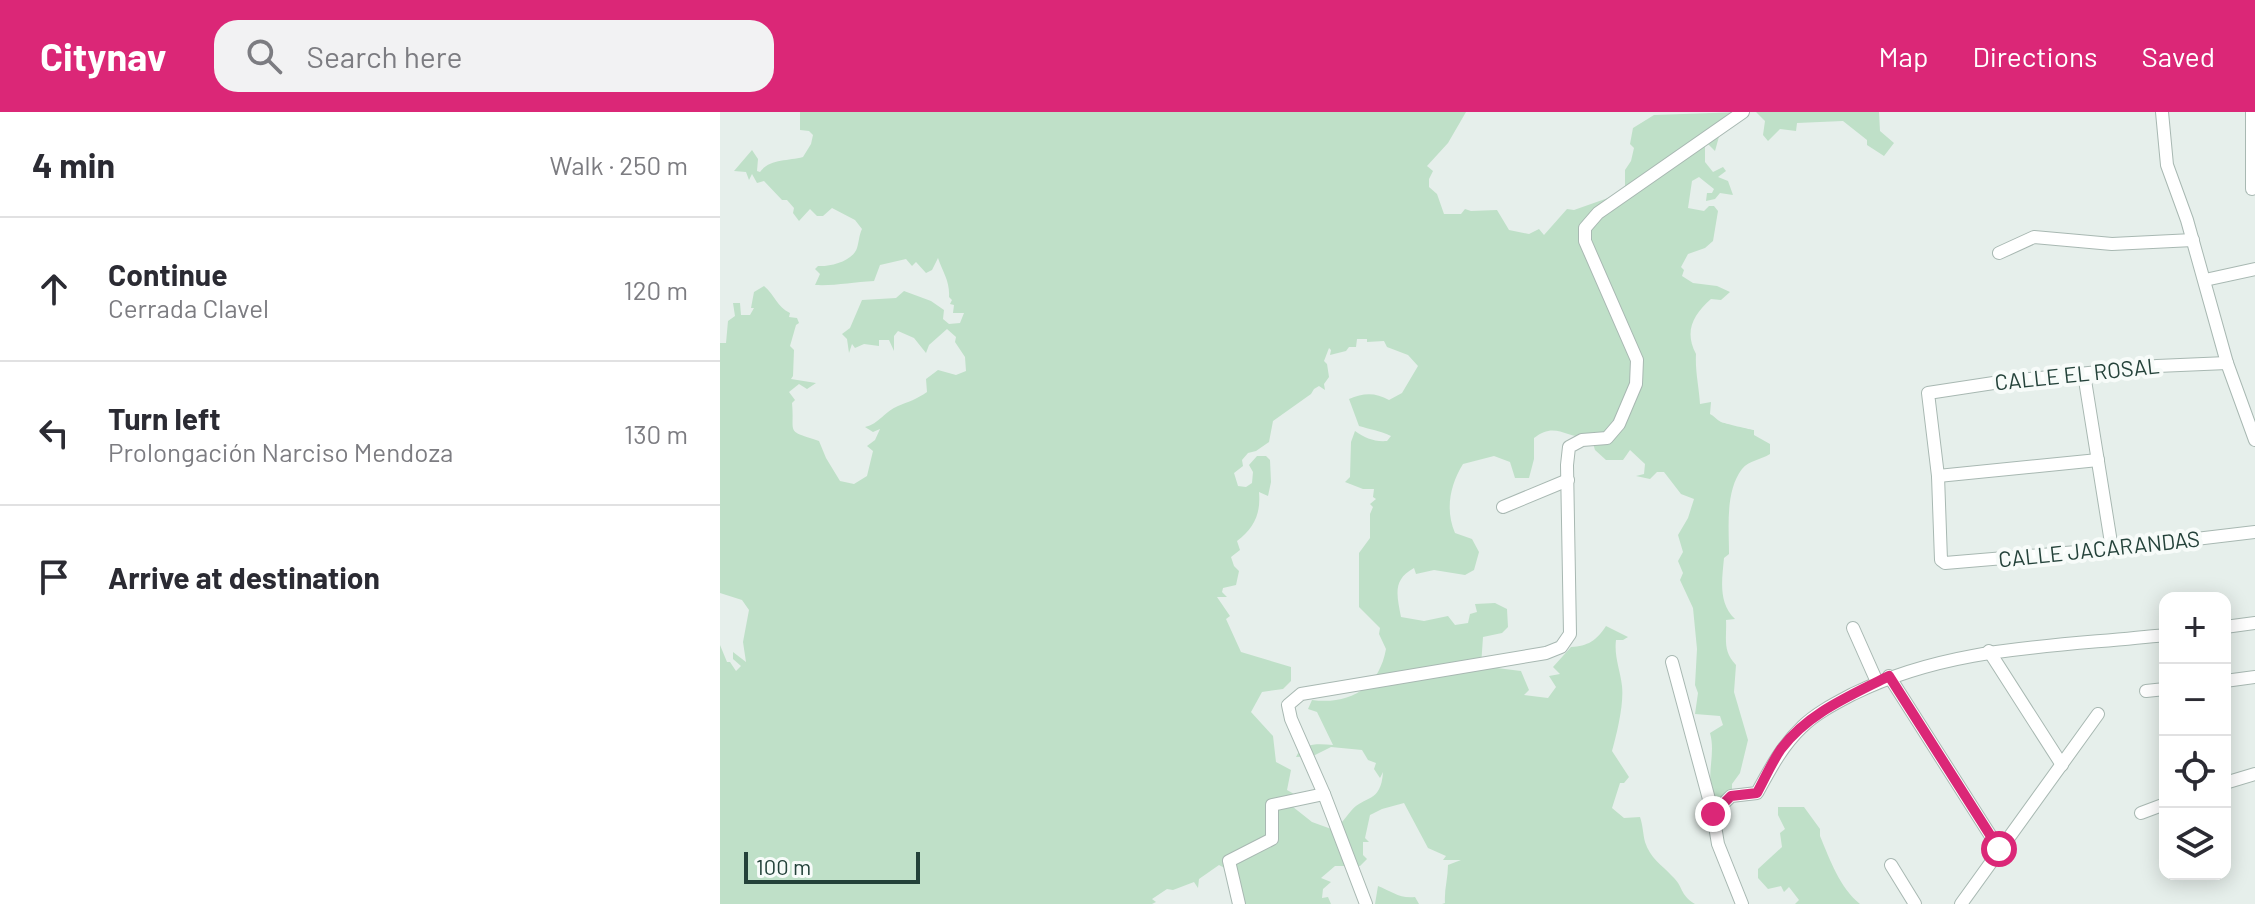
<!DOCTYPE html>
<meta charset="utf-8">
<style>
:root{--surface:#fff;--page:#f2f2f3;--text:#2b2b33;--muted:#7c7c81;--line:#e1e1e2;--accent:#db2777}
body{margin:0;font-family:Barlow,sans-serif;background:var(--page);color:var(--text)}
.controls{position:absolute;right:24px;bottom:24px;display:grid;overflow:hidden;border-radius:16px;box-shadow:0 4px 20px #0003}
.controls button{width:72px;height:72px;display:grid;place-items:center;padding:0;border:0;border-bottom:2px solid var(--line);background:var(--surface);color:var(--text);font:40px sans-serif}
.scale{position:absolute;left:24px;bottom:20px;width:176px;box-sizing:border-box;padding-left:8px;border:4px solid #24423a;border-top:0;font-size:22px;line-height:28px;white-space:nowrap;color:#24423a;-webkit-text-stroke:6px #f7fbf9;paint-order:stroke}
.stop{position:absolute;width:24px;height:24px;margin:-18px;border:6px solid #db2777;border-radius:50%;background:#fff}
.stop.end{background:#db2777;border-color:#fff;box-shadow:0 2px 8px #0008}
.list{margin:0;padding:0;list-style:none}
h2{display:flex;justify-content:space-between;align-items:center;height:104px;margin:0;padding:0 32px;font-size:34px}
h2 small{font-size:26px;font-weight:400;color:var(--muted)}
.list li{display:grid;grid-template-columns:52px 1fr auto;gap:24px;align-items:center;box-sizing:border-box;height:144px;padding:0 32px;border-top:2px solid var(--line)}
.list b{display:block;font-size:30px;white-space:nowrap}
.list p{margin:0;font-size:26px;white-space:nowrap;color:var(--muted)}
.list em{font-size:26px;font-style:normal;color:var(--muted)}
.icon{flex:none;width:44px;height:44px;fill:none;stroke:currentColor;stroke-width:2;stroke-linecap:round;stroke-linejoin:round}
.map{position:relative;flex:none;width:1535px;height:792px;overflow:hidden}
header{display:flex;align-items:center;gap:48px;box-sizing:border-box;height:112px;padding:0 40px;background:var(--accent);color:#fff}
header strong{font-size:38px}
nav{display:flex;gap:44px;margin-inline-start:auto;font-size:28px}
.search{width:560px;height:72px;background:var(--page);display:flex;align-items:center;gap:20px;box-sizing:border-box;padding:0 28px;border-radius:24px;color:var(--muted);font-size:30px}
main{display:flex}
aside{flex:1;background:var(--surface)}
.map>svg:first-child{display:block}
.green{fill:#bfe0c8;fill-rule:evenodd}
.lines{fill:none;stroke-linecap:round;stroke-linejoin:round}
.minor-casing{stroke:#a8b8b2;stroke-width:14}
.minor{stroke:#fff;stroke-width:12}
.route{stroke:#db2777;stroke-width:10}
.labels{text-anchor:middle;stroke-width:8;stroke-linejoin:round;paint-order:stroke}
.street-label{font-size:22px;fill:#24423a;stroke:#f7fbf9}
</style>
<header>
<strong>Citynav</strong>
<div class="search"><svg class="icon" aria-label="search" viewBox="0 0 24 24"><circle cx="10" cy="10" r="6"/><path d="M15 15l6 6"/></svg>Search here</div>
<nav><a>Map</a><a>Directions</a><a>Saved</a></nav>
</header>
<main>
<aside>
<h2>4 min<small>Walk · 250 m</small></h2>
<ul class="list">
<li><svg class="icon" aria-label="ahead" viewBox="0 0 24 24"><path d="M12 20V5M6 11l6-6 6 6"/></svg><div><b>Continue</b><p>Cerrada Clavel</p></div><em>120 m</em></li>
<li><svg class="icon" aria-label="left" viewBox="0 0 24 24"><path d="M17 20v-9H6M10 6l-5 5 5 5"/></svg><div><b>Turn left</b><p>Prolongación Narciso Mendoza</p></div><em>130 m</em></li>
<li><svg class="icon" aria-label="arrive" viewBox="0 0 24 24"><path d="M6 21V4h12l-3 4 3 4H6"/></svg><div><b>Arrive at destination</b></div></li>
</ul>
</aside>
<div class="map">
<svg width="1535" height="792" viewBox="0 0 1535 792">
<rect width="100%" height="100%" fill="#e6efeb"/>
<g class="green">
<path d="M80 0H746L728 31 707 54 713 59 709 67V75L717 82 724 102H741L745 97 751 99 777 98 789 118 809 122 819 117 824 123 847 97 854 98 905 80V58L911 49 914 36 910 32 913 16 934 3 1021 0 1018 11 1014 5 1000 21 995 39 985 29V50L993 60 1003 55 1006 59 998 65 1008 69 1013 83 1000 81 995 87 986 89 987 81H992L994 77 979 65 972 69 968 96 984 99 989 94H994L998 99 993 129 985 136 968 142 961 155 964 158 962 164 973 171 997 174 1010 180 1001 188 991 187C973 203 964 219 976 242 975 259 979 275 980 292L991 290 990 302C994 304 997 308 1001 310 1003 311 1032 318 1034 318V323L1050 332V342C1041 348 1029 348 1022 357 1005 379 1009 416 1009 442L1004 446C1002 468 998 491 1015 507L1006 508C1007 526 1002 539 1016 553L1014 580 1028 628 1020 661 1012 672V679L998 690C982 668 997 646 990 621L1003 613 1000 604 975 602 978 581 975 573 977 537 973 496 960 468 963 461 958 449 963 440 958 423 968 406 974 387 961 382 944 360H937L930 367 916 364 924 362 925 352 910 338 903 348H886L875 338 871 325C847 328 836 308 814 326V347L809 366H795L790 350 774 344 743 352C730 373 725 398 735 421L752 427 759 440 754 458 745 463 714 458 696 462 694 456C672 468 677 483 681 505L704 509 728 504 735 513 748 511 750 502 757 500 755 492 775 491 787 497 788 515 782 521 763 525 761 554 801 559 809 578 804 583 828 586 836 575 829 564 840 562 833 555 851 535C868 534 876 529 886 514L908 525 903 528H896C894 545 900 557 902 574 904 592 897 621 892 639L909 665 904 671H900L892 696 904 706 920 705C923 714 923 722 925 730 930 746 942 753 952 764 964 775 959 782 975 792H722L725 791C724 778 728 766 728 753L741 748H723L726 744 708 736 684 691 662 697 650 703 645 726 649 730H643V743L647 747 640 754H615L601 766 611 770 603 777 602 786 608 785 611 792H521L518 763 499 753 479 767 478 776 474 770 453 778 447 777 432 787 436 790 432 792H0V533L7 550H10L16 559 21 554 13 547V540L26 550 23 530 29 498 22 488 0 481V231H6L8 209 15 204 13 191H20L21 203H30L34 196H31L34 180 44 174C55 183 57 195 70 201L69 205 77 206 79 211 76 213 70 234 74 238 73 264 71 267 96 271 87 277 79 272 69 280 75 288 72 291C75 322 64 318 99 329L106 346 120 369 134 372 147 364 153 339 147 334 155 328 160 317 153 320 145 315C159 312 165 299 178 294 188 290 197 287 207 280L206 267 218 258 236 263 246 259 245 245 235 230 236 225 227 217 209 233 206 241 194 226 178 219 174 224V239L169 228H159V234L144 232 135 236 132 232 129 241 127 227 122 222 130 216 142 188 176 186 184 179 211 189 224 198 223 207 229 212 240 211 244 201H233L234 193 230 192 232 188 229 185C230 169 223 161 218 146L212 158 206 161 196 150 192 154 186 147 160 153 154 169C133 170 115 174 95 173L100 162 95 157 98 154C110 155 133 149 137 136 139 130 139 123 142 117L135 108 112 96 103 104H97L90 97 79 109 73 101 74 96 67 88H62L44 69 37 71 32 62 29 68 26 60 14 59 32 38 38 47 37 59 40 60C49 47 68 49 83 45L91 32 93 23 89 19 80 18ZM637 227H647V230L664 229 667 235 688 243 698 254 682 281 669 288C655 280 643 281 629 287L639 314C649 317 661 319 671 324L667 329C654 330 645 326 635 319L631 330 630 365 625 370 643 377H654L653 385 656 387 650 392 653 395 650 402V426L639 441V495L660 516 659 522 666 537C659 576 630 593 592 588L588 597 597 600 613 633C599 632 583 630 576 645L593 644 611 635 642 638 648 648 656 651 654 657 660 666 663 660C661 692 644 683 631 699 625 706 622 711 614 718L592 710 568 691 574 682 567 678 571 658 556 650 553 624 531 600 542 580 563 577 571 569V555L521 540 506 507 510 504 497 485H507L502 480 503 476 516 473 519 459 514 454 511 445 520 438 517 429C534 416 541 402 539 380L548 384 551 370 550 348 546 344H537L529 353 533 360 532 371 526 375 518 374 514 361 523 354 522 348 528 341 536 339 549 330 553 309 591 282 594 277 599 274 605 278 604 272 609 265 607 252 604 249 609 236 611 238 610 243 626 239 629 235H636Z"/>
<path d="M1036 0H1159L1160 19 1174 31 1164 44 1147 33V28L1123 9 1077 11 1076 19 1060 17 1048 29 1043 23 1045 9Z"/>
<path d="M1058 695H1084L1100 717V724C1110 748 1120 776 1140 792H1075L1079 788 1069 775 1064 780 1061 774 1048 777 1038 766V757L1062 735 1060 721 1065 717 1058 703Z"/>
<path d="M658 774C671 779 680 787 695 785L699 792H655Z"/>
</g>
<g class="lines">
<g class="minor-casing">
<g id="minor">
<path d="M1442 0 1447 53 1467 108 1507 251 1535 328"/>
<path d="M1532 0V77"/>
<path d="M1279 141 1314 125 1392 132 1473 128"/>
<path d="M1485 168 1535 157"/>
<path d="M1507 251 1437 254 1280 270 1208 281 1218 364 1221 448 1225 451 1392 437 1535 420"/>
<path d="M1364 262 1392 437"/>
<path d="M1218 364 1378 348"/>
<path d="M783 395 848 368"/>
<path d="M1505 515 1535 511"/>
<path d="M1133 516 1157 570"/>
<path d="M1269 539 1342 653"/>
<path d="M952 550 993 702 998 732 1022 792"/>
<path d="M1169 564 1279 737"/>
<path d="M1505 569 1535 565"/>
<path d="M1426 579 1445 577"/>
<path d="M1505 671 1535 662"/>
<path d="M1421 701 1445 692"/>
<path d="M993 702 1011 684 1037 681C1050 657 1062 634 1082 615 1096 601 1116 591 1133 582 1232 533 1337 535 1445 523"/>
<path d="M1171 753 1195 792"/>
<path d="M519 792 509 749 552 727V693L604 682"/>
<path d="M646 792 604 682 571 607 568 593 581 582 826 541 841 535 850 522 847 353 849 335 862 328 887 326 899 312 916 272 917 248 865 129V116L878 101 1023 0"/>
<path d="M1241 792 1378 602"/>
</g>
</g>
<use href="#minor" class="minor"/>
</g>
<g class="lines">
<path class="route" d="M993 702 1011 684 1037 681C1045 666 1052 650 1061 637 1088 601 1130 584 1169 564L1279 737"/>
</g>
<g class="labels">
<g class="street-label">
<text transform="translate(1357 262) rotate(-6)" y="8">CALLE EL ROSAL</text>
<text transform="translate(1379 437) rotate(-6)" y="8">CALLE JACARANDAS</text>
</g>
</g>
</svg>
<div class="controls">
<button>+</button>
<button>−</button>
<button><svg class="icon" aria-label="locate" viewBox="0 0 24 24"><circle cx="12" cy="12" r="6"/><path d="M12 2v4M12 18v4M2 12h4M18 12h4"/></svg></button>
<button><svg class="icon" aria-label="layers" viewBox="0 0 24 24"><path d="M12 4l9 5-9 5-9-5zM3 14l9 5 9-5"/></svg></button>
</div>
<div class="scale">100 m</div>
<div class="stop" style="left:1279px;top:737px"></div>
<div class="stop end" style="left:993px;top:702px"></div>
</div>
</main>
